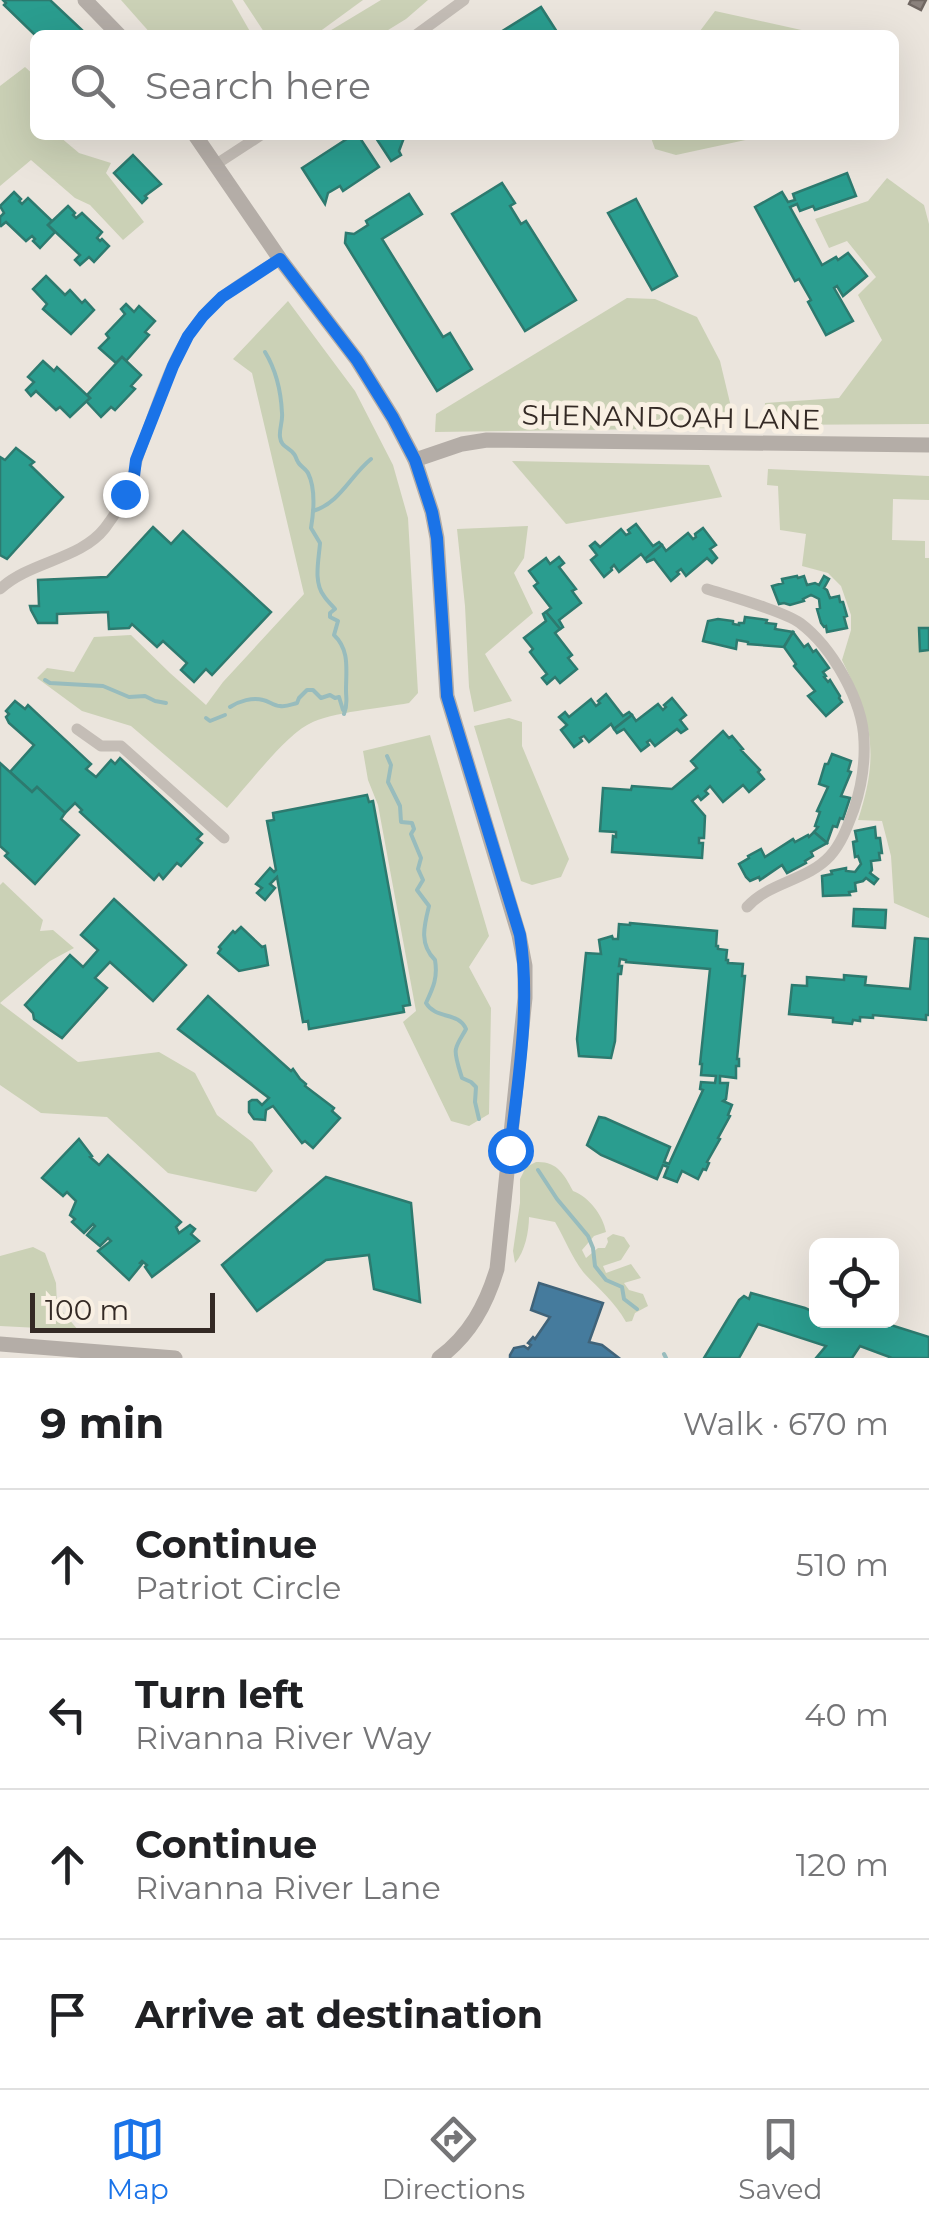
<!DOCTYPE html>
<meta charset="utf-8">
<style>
:root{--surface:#fff;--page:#f2f2f2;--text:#202124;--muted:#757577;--line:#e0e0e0;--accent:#1a73e8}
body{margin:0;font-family:Montserrat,sans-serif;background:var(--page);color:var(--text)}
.controls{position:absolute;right:30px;bottom:30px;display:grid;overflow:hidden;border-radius:15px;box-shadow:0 10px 40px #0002}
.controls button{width:90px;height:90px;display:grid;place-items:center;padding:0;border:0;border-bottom:2px solid var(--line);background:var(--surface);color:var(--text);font:50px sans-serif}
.scale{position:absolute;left:30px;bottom:25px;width:185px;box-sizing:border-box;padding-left:10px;border:5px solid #342a25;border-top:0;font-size:28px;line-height:35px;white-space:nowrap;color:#342a25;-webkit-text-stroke:8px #f9f0e3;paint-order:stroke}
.stop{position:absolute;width:30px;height:30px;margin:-22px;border:8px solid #1a73e8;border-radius:50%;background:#fff}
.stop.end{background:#1a73e8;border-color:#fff;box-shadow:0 2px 10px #0008}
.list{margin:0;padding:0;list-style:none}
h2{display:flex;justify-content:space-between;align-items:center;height:130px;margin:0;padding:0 40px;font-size:42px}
h2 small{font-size:32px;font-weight:400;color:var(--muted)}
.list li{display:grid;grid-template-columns:65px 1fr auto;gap:30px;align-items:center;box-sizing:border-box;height:150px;padding:0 40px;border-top:2px solid var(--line)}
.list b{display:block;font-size:38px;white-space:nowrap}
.list p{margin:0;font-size:32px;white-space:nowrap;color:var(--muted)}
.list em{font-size:32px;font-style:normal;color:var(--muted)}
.icon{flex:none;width:55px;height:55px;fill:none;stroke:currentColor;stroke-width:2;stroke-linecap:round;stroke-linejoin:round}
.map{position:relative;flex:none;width:929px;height:1358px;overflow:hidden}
.search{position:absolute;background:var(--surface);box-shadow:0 10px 40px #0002;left:30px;right:30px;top:30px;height:110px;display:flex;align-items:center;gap:25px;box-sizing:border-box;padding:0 35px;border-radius:15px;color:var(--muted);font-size:38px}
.sheet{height:730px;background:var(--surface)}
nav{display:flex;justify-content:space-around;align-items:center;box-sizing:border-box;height:140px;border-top:2px solid var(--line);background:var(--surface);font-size:28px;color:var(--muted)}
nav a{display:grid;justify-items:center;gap:5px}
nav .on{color:var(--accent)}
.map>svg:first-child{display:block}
.green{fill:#cbd1b6}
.schools{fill:#2a9d8f;stroke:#2d7a6f;stroke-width:2.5}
.public{fill:#457b9d;stroke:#406379;stroke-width:2.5}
.industry{fill:#8a817c;stroke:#706762;stroke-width:2.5}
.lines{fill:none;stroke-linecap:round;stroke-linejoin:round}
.stream{stroke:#98bcbd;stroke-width:4}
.street{stroke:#c4bdb6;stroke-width:11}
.secondary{stroke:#b4ada7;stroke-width:15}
.route{stroke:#1a73e8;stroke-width:12}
.labels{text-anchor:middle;stroke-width:10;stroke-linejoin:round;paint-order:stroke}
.street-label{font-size:28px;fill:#342a25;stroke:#f9f0e3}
</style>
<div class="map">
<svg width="929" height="1358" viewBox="0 0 929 1358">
<rect width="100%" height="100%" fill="#ebe5dd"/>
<g class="green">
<path d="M121 0H232L252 35H152Z"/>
<path d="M243 0H363L315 35H266Z"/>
<path d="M381 0H428L406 19 380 35H323Z"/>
<path d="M715 11 824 35H697Z"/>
<path d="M25 67 35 76V135H60V137L79 153 111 163 106 173 144 222 123 240 90 205 75 198 31 160 0 186V86Z"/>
<path d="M650 135H769L676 155 655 149Z"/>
<path d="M887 178 924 205 929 224V424L764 425 765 403 839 398 882 340 858 295 876 277 847 241 829 248 815 219 868 201Z"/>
<path d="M627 298 655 299 697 317 720 361 731 407 719 428 435 432 436 414Z"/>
<path d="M288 301 355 391 393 465 408 518 418 693 409 703C383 708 331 712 309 724 286 735 246 787 227 808L131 726 82 711 37 678 47 668 74 672 94 637 131 635 170 673 206 705 223 682 304 594 252 373 233 359Z"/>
<path d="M512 461 709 465 722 497 566 524Z"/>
<path d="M768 469 929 476V500L893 499 892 540 925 541V558H929V918L894 903 891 856 882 821 858 820C880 753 872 721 842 660L851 630V615L841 586 828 573 802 566 806 534 780 530 778 486 767 485Z"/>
<path d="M528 526 524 558 514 573 533 613 485 654 512 701 474 712 469 687 465 606 457 529Z"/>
<path d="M509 718 522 722V746L569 859 561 877 532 885 521 881 474 726Z"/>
<path d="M430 735 489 936 469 967 491 1008 489 1114 469 1126 451 1121 403 1022 416 1011 378 805 368 780 363 751Z"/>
<path d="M3 882 43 920 40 931 53 930 74 948 50 961 0 1003 78 1062 159 1052 195 1073 217 1115 252 1142 273 1171 256 1192 168 1173 107 1117 41 1113 0 1085V885Z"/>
<path d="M536 1162C557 1161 564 1174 573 1191 589 1197 603 1215 606 1232L594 1236 582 1250 586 1258 598 1248H605L608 1242 607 1238 613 1234 624 1237 630 1246 621 1260 603 1266 606 1273 631 1264 641 1278 624 1283 629 1290 643 1294 648 1306 635 1313 632 1321 626 1322C615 1302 599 1289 584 1273 572 1258 565 1239 555 1222L529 1217C529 1231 525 1252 515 1263L513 1251 520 1203V1179L526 1167Z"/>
<path d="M33 1247 45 1253 56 1283 57 1305 78 1330 0 1326V1256Z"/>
</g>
<g class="schools">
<path d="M3 0H50L83 31 81 35H35L4 5 6 3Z"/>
<path d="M541 7 559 35H496Z"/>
<path d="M353 135H358L379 167 343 191 340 186 328 193 325 204 302 168Z"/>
<path d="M374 135H405L399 151 401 155 391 161Z"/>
<path d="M133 155 161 184 145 196 147 198 142 203 114 173Z"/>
<path d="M847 173 856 196 815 210 813 206 800 211 797 204 790 207 822 265 836 257 838 260 848 253 867 276 843 296 837 286 834 288 853 321 826 335 808 302 811 300 799 279 795 281 755 207 782 192 788 202 795 200 793 194Z"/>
<path d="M502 183 515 203 510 206 521 224 526 221 576 300 525 331 452 214Z"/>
<path d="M14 192 21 199 19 201 22 204 28 198 52 221 48 225 55 232 40 248 33 241 35 239 32 236 26 241 6 222 1 226 0 225V217L4 213 0 206Z"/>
<path d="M409 194 422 214 382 239 443 337 450 333 472 369 437 391 345 243 346 233 354 234 368 225 366 221Z"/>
<path d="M636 199 677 276 652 290 608 213Z"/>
<path d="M68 206 75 213 73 215 76 218 82 213 102 232 97 238 100 241 102 239 109 246 94 262 89 257 80 265 75 260 80 255 48 225Z"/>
<path d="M46 276 65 295 70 290 82 303 85 300 94 310 71 334 43 309 47 304 33 289Z"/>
<path d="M126 304 134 312 139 306 155 321 145 332 149 335 126 361 122 357 116 363 99 348 109 338 106 334 125 314 121 309Z"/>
<path d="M122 357 141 375 131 386 135 389 115 410 111 407 101 417 86 401 90 398 87 395Z"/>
<path d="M43 361 54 371 57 367 90 398 70 417 60 407 56 410 36 391 31 396 26 390 34 382 28 377Z"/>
<path d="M16 448 34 462 30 465 63 497 7 559 0 555V457L5 460Z"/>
<path d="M636 524 653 546 659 542 662 545 645 559 641 554 619 572 614 565 611 568 612 570 604 577 591 560 597 555 590 546 595 542 600 547 621 529 626 535 630 533 628 530Z"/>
<path d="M153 527 171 544 183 531 271 612 212 675 206 669 194 682 181 670 187 663 163 641 157 647 132 624 129 628 109 629 108 612 57 614V623H38L31 610 30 606H39L38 580 107 577Z"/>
<path d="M703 528 716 545 710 549 717 558 712 563 707 558 686 576 681 569 677 572 679 574 671 581 654 559 647 562 645 559 662 545 666 551 688 533 693 539 696 537 695 534Z"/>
<path d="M559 557 564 563 559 567 576 589 572 591 581 603 559 620 563 627 560 629 546 612 551 608 534 586 538 583 529 571 546 558 550 564Z"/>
<path d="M797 576 798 578 804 576 807 585 815 583 819 585 824 576 829 579 824 588 827 590 830 598 839 596 840 602H843L847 616 844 617 847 628 827 632 826 626 824 627 821 623 817 609 820 608 819 599 811 595 803 599 804 601 790 605 784 603 779 604 772 586 783 583 782 579Z"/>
<path d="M546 612 560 629 555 633 572 655 568 658 577 669 560 683 555 677 547 684 542 678 547 674 530 652 533 649 524 638 546 621 543 614Z"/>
<path d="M745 617 767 620 766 623 776 624 775 629 793 632 784 647 748 644V642L737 640 736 649 703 641 708 621 718 619 733 621V624L739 625V623H744Z"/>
<path d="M919 628H929V650L920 651Z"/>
<path d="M793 632 804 647 808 644 813 652 816 650 829 668 823 672 826 676 824 677 828 682 830 680 840 696 839 698 842 702 826 716 808 696 815 691 794 666 796 664 784 647Z"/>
<path d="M606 694 623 716 629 712 632 715 614 729 611 724 589 742 584 736 580 738 582 741 574 747 561 730 567 725 559 717 565 712 569 717 591 699 596 706 600 703 598 701Z"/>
<path d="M672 698 686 715 680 720 687 729 681 733 677 729 655 746 650 740 647 742 649 745 641 751 624 729 617 733 614 729 632 715 636 721 658 704 663 710 666 707 664 705Z"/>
<path d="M15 701 25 709 28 705 91 764 86 769 96 777 111 760 115 764 120 758 202 834 197 839 202 843 181 866 177 863 163 879 159 874 154 880 80 812 82 810 75 803 65 813 37 787 32 792 10 772 34 745 9 723 6 717 9 714 6 711Z"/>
<path d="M723 731 729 738 732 736 743 749 741 750 760 770 758 772 764 779 749 792 743 785 723 802 710 786 705 791 708 794 701 800 698 796 692 801 705 816 704 838H699V843H703L702 858 612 852 613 836 616 837V832L600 831 603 788 631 790 632 786 672 789 697 768 691 761Z"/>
<path d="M832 754 851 761 848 771 851 772 841 796 850 798 843 819 840 818 837 827 833 826 827 843 814 832 818 827 815 826 820 812 817 811 828 787 819 784 825 764H828Z"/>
<path d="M0 763 32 792 37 787 65 813 61 819 79 835 35 884 5 856 8 853 0 846Z"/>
<path d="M367 795 369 802 373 801 410 1005 403 1006 404 1012 309 1029 308 1021 303 1022 277 877 270 884 275 888 265 900 257 893 262 888 256 884 270 868 274 872 276 870 267 821 274 820 273 813Z"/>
<path d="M875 827 876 838H880L882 853H879L880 860 871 861 872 870 870 873 878 879 874 884 866 878 863 881 855 883 856 891 849 892 850 895 823 896 822 876 832 874 831 871 846 868V871L855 872 861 864 858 856 855 857 853 842 857 841 855 831Z"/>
<path d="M814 832 827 843 811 852 813 856 805 861 806 863 787 873 782 865 760 880 759 877 750 881 746 877 739 864 749 858 748 856 761 849 765 857 793 839 795 842 808 835 809 837Z"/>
<path d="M114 899 186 965 153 1001 110 962 95 978 107 988 62 1038 34 1019 33 1013 25 1005 70 955 83 967 98 950 81 935Z"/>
<path d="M854 909 886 910 885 928 853 926Z"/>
<path d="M630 923 717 931 716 946H718V949L727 950 726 960H728V963L743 964 742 976H745L737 1059H739V1066H736V1078L720 1076V1083H728L726 1099 723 1101 732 1105 728 1115 730 1116 718 1138 720 1139 707 1162 709 1163 706 1170 703 1169 698 1179 682 1171 677 1182 664 1177 668 1167 663 1165 657 1179 601 1155 587 1145 599 1117 605 1118 670 1147 664 1162 669 1164 703 1090 700 1089 701 1082 715 1083 716 1076 701 1075 702 1064H700L710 969 626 962V960L620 959 619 966H622L621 974H618L615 1041 611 1058 579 1056 577 1039 586 953 601 954 599 940 612 936 613 939H618L619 924 630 925Z"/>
<path d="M241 927 262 947 265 946 268 965 239 971 218 953 221 949 219 947 233 931 235 933Z"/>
<path d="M915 938 929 939V1015H926V1020L873 1015V1018L860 1017V1021L853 1020 852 1024 833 1022V1018L789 1014 792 985 807 986V977L844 980V975L866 977 865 985 910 989Z"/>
<path d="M208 996 291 1071 293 1069 300 1079 306 1084 305 1086 334 1108 332 1111 340 1118 313 1148 305 1141 302 1143 273 1106 266 1110 265 1120 254 1119 249 1112V1102L252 1100H257L262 1105 269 1098 178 1029Z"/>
<path d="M79 1139 92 1156 90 1157 99 1165 108 1155 181 1222 176 1227 179 1233 190 1225 195 1229 191 1234 199 1241 152 1277 145 1267 147 1265 142 1261 140 1263 142 1264 129 1280 98 1251 111 1241 108 1238 100 1246 87 1235 95 1226 93 1224 84 1233 72 1222 75 1219 70 1215 76 1201 67 1192 63 1196 42 1178Z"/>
<path d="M326 1177 411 1203 420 1302 374 1289 369 1255 326 1260 257 1311 222 1265Z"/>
<path d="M751 1293 805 1308 816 1313V1320H839L849 1324 850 1320H875L929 1337V1358H892L860 1346 852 1358H816L826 1346 758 1324 739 1358H704L739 1300 744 1296 749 1299Z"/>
</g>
<path class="public" d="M539 1283 603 1303 589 1342 602 1345 619 1358H510V1355L514 1348 524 1346 528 1349 531 1345 528 1343 533 1337 535 1339 550 1317 531 1310Z"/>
<path class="industry" d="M911 0H926L921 10 909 4Z"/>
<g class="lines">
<g class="stream">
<path d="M265 352C276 370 281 391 282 413 283 421 279 429 280 437 281 447 289 447 294 454 296 456 296 459 298 462 300 466 306 469 308 473 316 489 314 510 311 528L320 543C319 559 313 582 324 596 327 601 332 605 335 609L330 613V617L338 621 334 635C350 650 346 670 346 690 346 700 348 704 344 714"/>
<path d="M313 511C340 503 350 476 371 459"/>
<path d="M45 680 50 683 103 686 129 697 145 696 155 701 166 703"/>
<path d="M230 707C239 701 253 697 263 700 269 701 274 706 280 706 286 707 290 705 297 703L299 698 307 690H313L321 698 330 695 335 698 339 697 343 710"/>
<path d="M206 718 210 721 225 715"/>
<path d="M387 756 391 765 388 782 400 806 401 822 412 823 414 829 411 834 421 858 418 869 423 880 417 890 429 906C424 926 419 944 435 960 438 978 433 988 426 1003 436 1020 458 1011 466 1029 463 1035 457 1043 456 1049 454 1055 460 1071 462 1078L471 1082 476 1087 475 1102 479 1119"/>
<path d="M538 1170 557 1199 588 1236 593 1248 595 1266 606 1280 622 1287 624 1299 637 1309"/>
<path d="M664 1354 666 1358"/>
</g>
<g class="street">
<path d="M416 35 464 0"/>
<path d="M215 165 261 135"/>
<path d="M0 589C30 561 80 560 105 528 117 512 129 492 134 473 136 466 137 459 140 451 160 398 176 334 222 297 240 283 260 271 280 259"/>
<path d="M707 589C729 596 783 611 800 623 832 647 863 701 864 741 865 763 861 788 854 809 848 825 842 843 830 856 807 881 769 882 747 907"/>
<path d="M77 729 101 746H121L224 838"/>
</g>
<g class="secondary">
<path d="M85 0 119 35"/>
<path d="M195 135 280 259 357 360 393 418 415 460 432 512 437 538 447 696 519 935 525 966V998L497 1269C486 1305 470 1335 439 1358"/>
<path d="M415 460 462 444 487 440 929 445"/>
<path d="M0 1344 175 1358"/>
</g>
</g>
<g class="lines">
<path class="route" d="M125 494 134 476 136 460 173 366 188 336 203 316 222 297 280 259 357 360 393 418 415 460 432 512 437 538 447 696 520 935C531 1006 518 1079 510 1150"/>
</g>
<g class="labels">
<g class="street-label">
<text transform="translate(671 417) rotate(1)" y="10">SHENANDOAH LANE</text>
</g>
</g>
</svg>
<div class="controls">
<button><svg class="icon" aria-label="locate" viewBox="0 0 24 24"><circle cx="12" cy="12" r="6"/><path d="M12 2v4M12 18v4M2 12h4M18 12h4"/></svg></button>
</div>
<div class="scale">100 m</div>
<div class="stop" style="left:510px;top:1150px"></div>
<div class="stop end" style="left:125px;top:494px"></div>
<div class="search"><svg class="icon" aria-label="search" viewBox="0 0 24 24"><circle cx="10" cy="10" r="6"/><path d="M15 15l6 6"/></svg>Search here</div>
</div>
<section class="sheet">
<h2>9 min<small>Walk · 670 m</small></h2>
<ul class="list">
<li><svg class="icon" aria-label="ahead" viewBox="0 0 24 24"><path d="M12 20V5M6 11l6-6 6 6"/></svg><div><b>Continue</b><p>Patriot Circle</p></div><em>510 m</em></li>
<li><svg class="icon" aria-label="left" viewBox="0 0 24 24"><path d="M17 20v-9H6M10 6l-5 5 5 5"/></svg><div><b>Turn left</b><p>Rivanna River Way</p></div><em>40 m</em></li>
<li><svg class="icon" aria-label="ahead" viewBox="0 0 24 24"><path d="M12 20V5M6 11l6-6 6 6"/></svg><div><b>Continue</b><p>Rivanna River Lane</p></div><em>120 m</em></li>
<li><svg class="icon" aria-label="arrive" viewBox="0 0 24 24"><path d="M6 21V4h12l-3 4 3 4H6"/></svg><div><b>Arrive at destination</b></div></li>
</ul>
</section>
<nav>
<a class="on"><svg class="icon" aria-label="map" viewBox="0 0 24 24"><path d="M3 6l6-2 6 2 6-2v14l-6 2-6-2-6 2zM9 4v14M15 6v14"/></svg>Map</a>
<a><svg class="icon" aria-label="directions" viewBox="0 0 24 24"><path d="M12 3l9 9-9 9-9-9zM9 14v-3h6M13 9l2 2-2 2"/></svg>Directions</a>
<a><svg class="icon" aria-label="saved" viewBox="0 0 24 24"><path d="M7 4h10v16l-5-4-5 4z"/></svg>Saved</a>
</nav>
